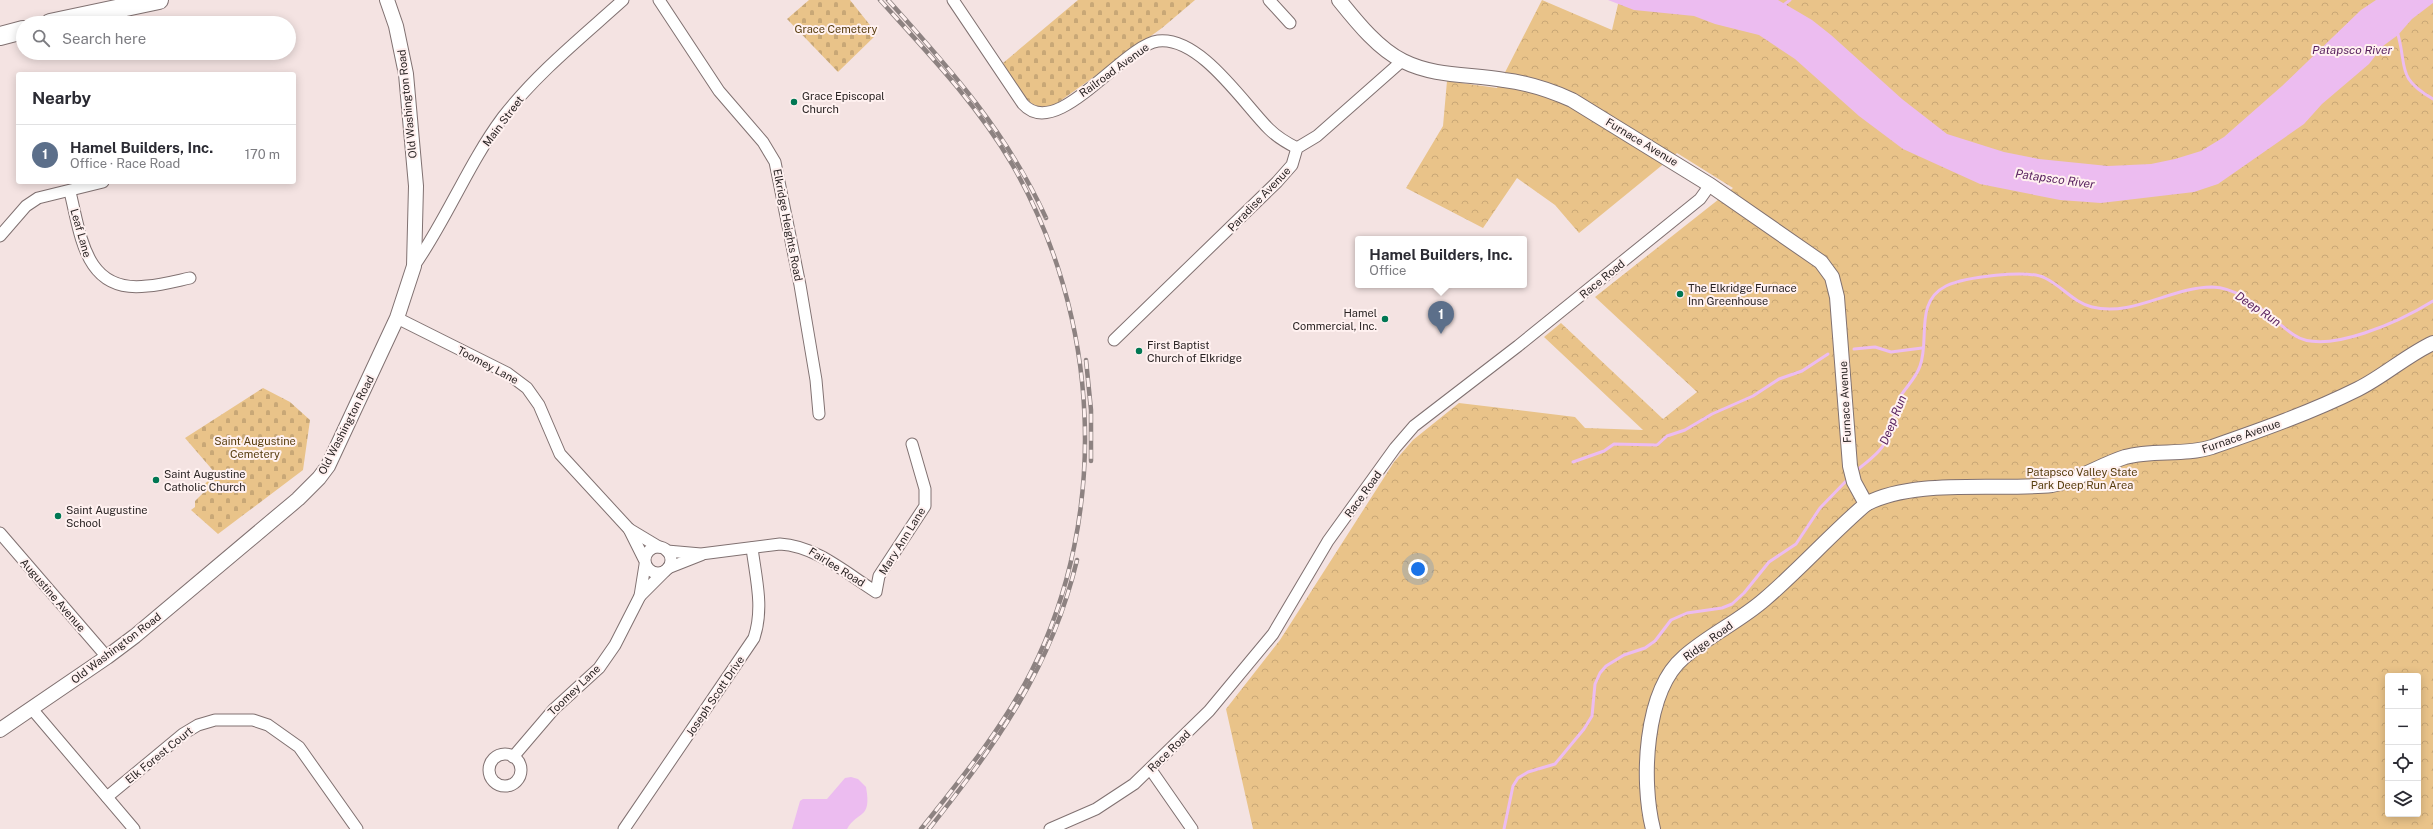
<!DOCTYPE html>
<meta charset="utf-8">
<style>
:root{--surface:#fff;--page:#f2f2f3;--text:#2b2b33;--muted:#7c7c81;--line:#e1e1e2;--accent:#ea580c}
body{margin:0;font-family:"Public Sans",sans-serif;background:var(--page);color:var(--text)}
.controls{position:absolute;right:12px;bottom:12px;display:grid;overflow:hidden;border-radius:4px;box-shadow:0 2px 10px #0003}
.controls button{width:36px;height:36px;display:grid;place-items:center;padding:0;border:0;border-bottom:1px solid var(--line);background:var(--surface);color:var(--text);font:20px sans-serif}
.you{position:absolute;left:1418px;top:569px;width:14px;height:14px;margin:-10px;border:3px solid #fff;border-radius:50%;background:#1a73e8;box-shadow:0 0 0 6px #1a73e833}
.badge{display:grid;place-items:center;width:26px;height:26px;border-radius:50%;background:var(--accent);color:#fff;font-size:13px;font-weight:700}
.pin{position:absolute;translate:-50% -33px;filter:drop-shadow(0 1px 2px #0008)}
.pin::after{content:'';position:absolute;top:21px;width:14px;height:12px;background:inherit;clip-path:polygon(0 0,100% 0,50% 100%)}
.popup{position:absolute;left:1355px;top:236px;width:172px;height:52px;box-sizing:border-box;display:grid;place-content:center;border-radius:4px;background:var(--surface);filter:drop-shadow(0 1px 3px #0005);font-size:13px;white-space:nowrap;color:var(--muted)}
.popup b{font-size:15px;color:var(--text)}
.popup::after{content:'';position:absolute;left:50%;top:100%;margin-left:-8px;border:8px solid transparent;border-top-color:var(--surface)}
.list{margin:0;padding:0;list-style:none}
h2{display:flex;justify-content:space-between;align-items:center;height:52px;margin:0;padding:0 16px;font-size:17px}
h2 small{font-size:13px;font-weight:400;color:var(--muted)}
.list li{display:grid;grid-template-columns:26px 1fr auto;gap:12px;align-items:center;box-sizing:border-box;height:60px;padding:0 16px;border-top:1px solid var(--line)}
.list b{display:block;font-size:15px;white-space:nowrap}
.list p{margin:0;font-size:13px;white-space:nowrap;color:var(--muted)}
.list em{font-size:13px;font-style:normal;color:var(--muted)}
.icon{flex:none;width:22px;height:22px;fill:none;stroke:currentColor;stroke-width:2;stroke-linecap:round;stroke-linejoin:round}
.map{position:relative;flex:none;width:2433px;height:829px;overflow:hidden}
.search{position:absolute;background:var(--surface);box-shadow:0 2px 10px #0003;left:16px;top:16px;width:280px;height:44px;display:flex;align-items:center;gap:10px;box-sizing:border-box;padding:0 14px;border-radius:22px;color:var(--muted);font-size:15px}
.panel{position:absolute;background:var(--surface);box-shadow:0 2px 10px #0003;left:16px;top:72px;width:280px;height:112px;border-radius:4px}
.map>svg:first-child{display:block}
.cemetery{fill:url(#cemetery-stones)}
.park{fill:url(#park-crowns);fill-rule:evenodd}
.water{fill:#ecbcf0}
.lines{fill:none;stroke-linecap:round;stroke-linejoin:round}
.stream{stroke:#ecbcf0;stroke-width:3}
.minor-casing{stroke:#807171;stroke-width:13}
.tertiary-casing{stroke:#807171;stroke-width:16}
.primary-casing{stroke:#807171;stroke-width:20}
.minor{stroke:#fff;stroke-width:11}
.tertiary{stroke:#fff;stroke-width:14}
.primary{stroke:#fff;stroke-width:18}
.rail-casing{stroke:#8d8281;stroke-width:4.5}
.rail{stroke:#fff1f0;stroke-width:3;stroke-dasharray:9;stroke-linecap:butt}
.poi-dot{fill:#007753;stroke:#fff1f0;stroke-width:1.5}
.labels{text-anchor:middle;stroke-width:4;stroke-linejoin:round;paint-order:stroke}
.park-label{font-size:11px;fill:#583d0e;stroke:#fff1f0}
.street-label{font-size:11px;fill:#2a2424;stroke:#fff1f0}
.poi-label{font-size:11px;fill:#2a2424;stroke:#fff1f0;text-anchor:start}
.water-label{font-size:12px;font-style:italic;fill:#571f5d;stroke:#fff1f0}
</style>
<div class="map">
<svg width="2433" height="829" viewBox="0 0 2433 829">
<defs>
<pattern id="cemetery-stones" width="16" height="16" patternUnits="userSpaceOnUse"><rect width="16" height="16" fill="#e9c389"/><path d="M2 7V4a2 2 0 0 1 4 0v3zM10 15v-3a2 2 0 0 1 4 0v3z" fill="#c8a776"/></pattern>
<pattern id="park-crowns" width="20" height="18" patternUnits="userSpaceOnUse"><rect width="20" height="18" fill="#e9c389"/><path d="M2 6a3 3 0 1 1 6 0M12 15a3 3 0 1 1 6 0" fill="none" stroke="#c8a776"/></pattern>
</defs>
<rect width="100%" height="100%" fill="#f4e3e2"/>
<g class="cemetery">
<path d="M809 0H850L877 34 838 72 787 19Z"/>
<path d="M1078 0H1195L1162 28 1056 104C1030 120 1013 79 1003 63Z"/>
<path d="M263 388 290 402 310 420 303 470 218 534 191 510 195 507V501L205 491 201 487 216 474 185 438Z"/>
</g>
<path class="park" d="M1542 0 1612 30 1619 0H2433V829H1253L1226 709 1280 640 1394 462 1413 440 1459 403 1575 417 1585 428 1643 430 1544 337 1561 323 1663 419 1697 392 1595 297 1733 188 1677 153 1579 233 1555 205 1517 178 1483 228 1406 188 1443 126 1447 81 1497 88ZM2388 676H2418V814H2388Z"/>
<g class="water">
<path d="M1608 0H1778L1812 20 1831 35 1902 99 1947 134 2004 152 2039 159 2108 166 2151 164 2175 159 2201 151 2224 137 2282 86 2361 10 2376 0H2433V3L2412 19 2398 35 2383 46 2369 64 2322 104 2304 124 2218 184 2194 192 2101 203 2060 200 1980 184 1903 149 1859 116 1795 59 1759 35 1715 24 1694 16 1634 10Z"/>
<path d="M851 777 858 779 866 787C872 820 858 810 847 829H792L800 801 803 799H827L845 778Z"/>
</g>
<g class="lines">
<g class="stream">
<path d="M1782 6 1790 0"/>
<path d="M2397 31C2408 67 2395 77 2433 99"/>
<path d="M1854 349 1875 347 1891 352 1922 348"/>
<path d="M1573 462 1604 451 1614 444 1657 445 1667 436 1685 430 1712 414 1753 396 1779 379 1802 371 1828 354"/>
<path d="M1856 471C1869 460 1884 450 1890 433 1894 421 1894 409 1900 397 1906 387 1916 378 1920 366 1930 340 1914 302 1946 286 1965 277 2027 269 2045 278 2062 286 2074 303 2092 307 2133 317 2171 287 2212 287 2245 288 2269 318 2294 335 2326 357 2404 319 2433 301"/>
<path d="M1504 829 1513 786 1518 778 1528 772 1555 764 1584 729 1592 716 1595 684 1600 673 1606 666 1624 655 1645 648 1655 641 1671 620 1687 613 1722 608 1732 604 1744 593 1769 562 1796 544 1820 508 1849 478"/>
</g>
<g class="minor-casing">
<g id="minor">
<path d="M659 0 719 91 763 142 775 162 800 285 816 380 819 414"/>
<path d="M953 0 1023 104C1057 142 1122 46 1158 41 1200 36 1243 103 1269 129 1277 137 1287 143 1297 148"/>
<path d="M1269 0 1290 23"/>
<path d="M70 192C81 236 85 294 147 286 161 285 176 281 190 278"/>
<path d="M0 236 26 206 38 198 103 182"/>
<path d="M414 266C447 219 468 164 503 117 537 73 582 37 623 0"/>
<path d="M397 318 507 373 527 388 539 405 560 454 629 529 644 559"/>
<path d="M1114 340 1277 182 1292 165 1297 148 1317 136 1402 61"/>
<path d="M629 529 659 547"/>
<path d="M0 533 107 657"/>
<circle cx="658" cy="560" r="13"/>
<path d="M667 551 701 554 780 544C816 546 846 573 876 592L879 576 925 506V489L912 444"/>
<path d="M668 568 701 555"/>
<path d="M640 596 665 571"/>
<path d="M32 709 134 829"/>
<circle cx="505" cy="770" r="16"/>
<path d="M513 757 554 709 599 668 615 645 640 596 645 565"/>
<path d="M1151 770 1192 829"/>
<path d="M107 797 183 734 198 725 215 720H253L268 725 299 747 357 829"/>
<path d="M624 829 754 638C764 608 756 579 752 548"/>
<path d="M1050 829 1096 809 1134 784 1209 711 1273 634 1328 541 1395 448 1414 426 1518 346 1700 199 1710 185"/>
</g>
</g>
<g class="tertiary-casing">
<g id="tertiary">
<path d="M1339 0C1356 21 1378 49 1403 61 1435 77 1470 74 1504 80 1528 83 1550 90 1572 100L1710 185 1821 262 1832 277 1837 297 1850 466 1854 482 1866 504"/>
<path d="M0 730 107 657 135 636 298 499 319 478 328 466 397 318 414 266 416 186 406 74 396 26 387 0"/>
<path d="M1653 829C1641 782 1644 691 1684 657 1709 635 1740 621 1765 599 1800 569 1831 534 1866 504 1915 478 1997 491 2052 485 2079 480 2100 465 2125 457 2153 449 2184 456 2212 447 2261 430 2312 412 2358 389 2384 376 2407 355 2433 343"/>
</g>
</g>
<g class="primary-casing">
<g id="primary">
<path d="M50 23 159 0"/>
<path d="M0 36 23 30"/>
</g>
</g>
<use href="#minor" class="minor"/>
<use href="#tertiary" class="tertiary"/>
<use href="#primary" class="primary"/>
<g class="rail-casing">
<g id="rail">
<path d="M880 0C927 52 976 103 1012 164 1100 317 1111 512 1031 672 1002 729 961 779 921 829"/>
<path d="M888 0C950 69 1007 132 1046 218"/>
<path d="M1086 360 1091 410V461"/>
<path d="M929 829C997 743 1051 669 1077 560"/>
</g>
</g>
<use href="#rail" class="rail"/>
</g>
<g class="poi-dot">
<circle cx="794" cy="102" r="4"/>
<circle cx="1680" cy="294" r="4"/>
<circle cx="1385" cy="319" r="4"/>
<circle cx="1139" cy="351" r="4"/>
<circle cx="156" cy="480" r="4"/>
<circle cx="58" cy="516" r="4"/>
</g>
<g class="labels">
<g class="park-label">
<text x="836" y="33">Grace Cemetery</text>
<text x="255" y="445">Saint Augustine<tspan x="255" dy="13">Cemetery</tspan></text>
<text x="2082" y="476">Patapsco Valley State<tspan x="2082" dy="13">Park Deep Run Area</tspan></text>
</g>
<g class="street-label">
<text transform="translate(1114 70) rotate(-36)" y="4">Railroad Avenue</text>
<text transform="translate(407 104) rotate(-96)" y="4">Old Washington Road</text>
<text transform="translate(503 121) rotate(-53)" y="4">Main Street</text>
<text transform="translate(1642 142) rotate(31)" y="4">Furnace Avenue</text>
<text transform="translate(1259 199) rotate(-46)" y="4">Paradise Avenue</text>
<text transform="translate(788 225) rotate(79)" y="4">Elkridge Heights Road</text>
<text transform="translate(81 233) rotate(74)" y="4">Leaf Lane</text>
<text transform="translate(1602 279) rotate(-39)" y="4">Race Road</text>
<text transform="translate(488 365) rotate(28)" y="4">Toomey Lane</text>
<text transform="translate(1845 402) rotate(-93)" y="4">Furnace Avenue</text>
<text transform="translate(346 425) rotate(-63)" y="4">Old Washington Road</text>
<text transform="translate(2241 436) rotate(-19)" y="4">Furnace Avenue</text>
<text transform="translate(1363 494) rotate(-54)" y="4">Race Road</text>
<text transform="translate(902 541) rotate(-58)" y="4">Mary Ann Lane</text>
<text transform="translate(837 567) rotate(32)" y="4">Fairlee Road</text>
<text transform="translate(53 595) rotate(49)" y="4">Augustine Avenue</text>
<text transform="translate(1708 641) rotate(-36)" y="4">Ridge Road</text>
<text transform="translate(116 648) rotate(-37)" y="4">Old Washington Road</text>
<text transform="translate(574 690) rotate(-44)" y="4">Toomey Lane</text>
<text transform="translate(715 696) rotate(-56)" y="4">Joseph Scott Drive</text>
<text transform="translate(1169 751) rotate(-44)" y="4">Race Road</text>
<text transform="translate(159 755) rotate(-39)" y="4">Elk Forest Court</text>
</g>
<g class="poi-label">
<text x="802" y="100">Grace Episcopal<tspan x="802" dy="13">Church</tspan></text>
<text x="1688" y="292">The Elkridge Furnace<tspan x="1688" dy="13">Inn Greenhouse</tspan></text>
<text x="1377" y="317" text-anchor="end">Hamel<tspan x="1377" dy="13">Commercial, Inc.</tspan></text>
<text x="1147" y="349">First Baptist<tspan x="1147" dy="13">Church of Elkridge</tspan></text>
<text x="164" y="478">Saint Augustine<tspan x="164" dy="13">Catholic Church</tspan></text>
<text x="66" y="514">Saint Augustine<tspan x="66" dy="13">School</tspan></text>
</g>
<g class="water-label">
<text x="2352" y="54">Patapsco River</text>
<text transform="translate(2055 179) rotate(8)" y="4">Patapsco River</text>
<text transform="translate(2258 309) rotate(34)" y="4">Deep Run</text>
<text transform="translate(1893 420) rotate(-68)" y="4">Deep Run</text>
</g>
</g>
</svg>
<div class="controls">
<button>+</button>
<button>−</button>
<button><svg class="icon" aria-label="locate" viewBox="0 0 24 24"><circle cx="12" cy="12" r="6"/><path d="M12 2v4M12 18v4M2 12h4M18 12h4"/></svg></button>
<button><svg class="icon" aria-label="layers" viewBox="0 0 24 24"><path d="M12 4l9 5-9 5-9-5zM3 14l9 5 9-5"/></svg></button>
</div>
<div class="you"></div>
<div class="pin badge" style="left:1441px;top:334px;background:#5c6f8a">1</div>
<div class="popup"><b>Hamel Builders, Inc.</b>Office</div>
<div class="search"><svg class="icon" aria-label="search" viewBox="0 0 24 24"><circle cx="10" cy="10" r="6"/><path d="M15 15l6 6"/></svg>Search here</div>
<section class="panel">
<h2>Nearby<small></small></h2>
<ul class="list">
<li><span class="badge" style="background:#5c6f8a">1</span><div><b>Hamel Builders, Inc.</b><p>Office · Race Road</p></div><em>170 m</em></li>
</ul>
</section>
</div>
